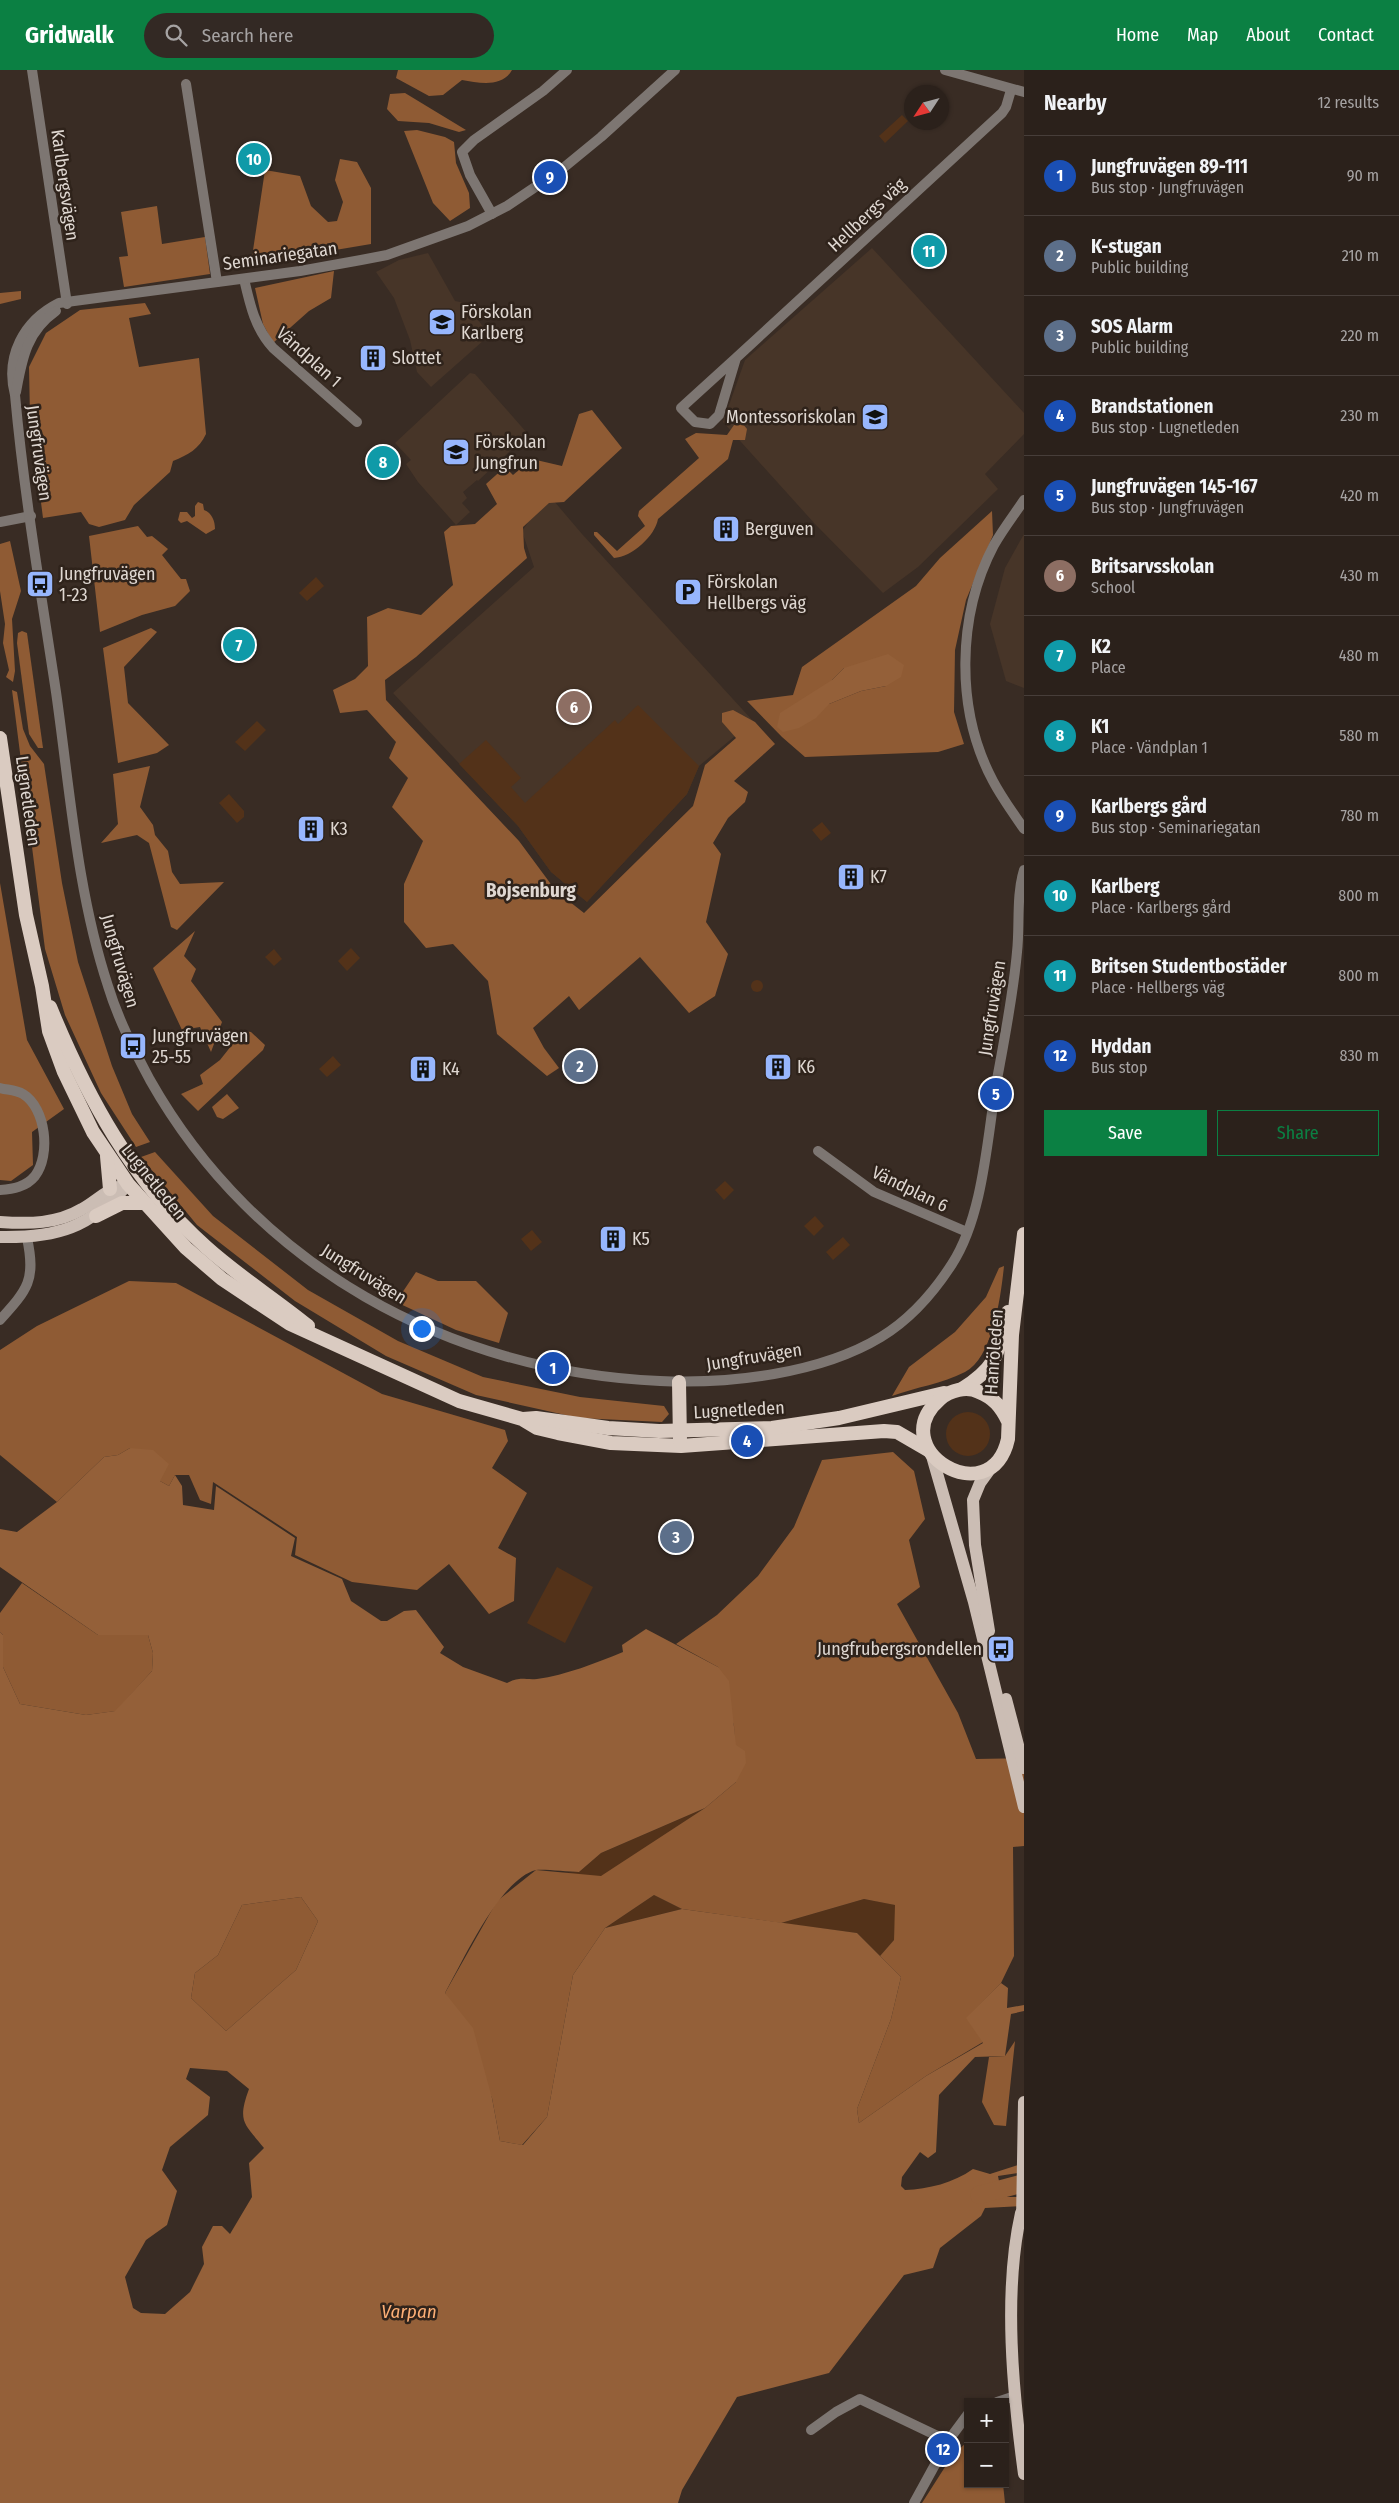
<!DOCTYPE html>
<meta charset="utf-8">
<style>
:root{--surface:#2b211b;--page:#332924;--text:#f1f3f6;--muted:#a6a3a3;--line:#473e3a;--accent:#0b8043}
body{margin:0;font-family:"Fira Sans Condensed",sans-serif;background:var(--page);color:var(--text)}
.controls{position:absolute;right:15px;bottom:15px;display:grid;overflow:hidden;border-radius:0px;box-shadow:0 1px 4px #0004}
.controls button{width:45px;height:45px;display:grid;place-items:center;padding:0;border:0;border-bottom:1px solid var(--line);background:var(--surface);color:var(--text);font:25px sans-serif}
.compass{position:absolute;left:904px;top:15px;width:45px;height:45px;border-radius:50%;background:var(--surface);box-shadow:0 1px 4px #0004;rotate:234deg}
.you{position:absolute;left:421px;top:1258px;width:18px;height:18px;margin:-12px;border:4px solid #fff;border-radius:50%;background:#1a73e8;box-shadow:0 0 0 8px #1a73e833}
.badge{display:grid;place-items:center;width:32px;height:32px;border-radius:50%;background:var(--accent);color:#fff;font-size:16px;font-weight:700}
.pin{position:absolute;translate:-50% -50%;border:2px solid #fff;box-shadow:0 1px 5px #0006}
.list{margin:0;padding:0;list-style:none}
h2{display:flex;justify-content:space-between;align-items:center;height:65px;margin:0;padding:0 20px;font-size:21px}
h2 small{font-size:16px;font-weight:400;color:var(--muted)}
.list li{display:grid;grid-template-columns:32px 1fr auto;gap:15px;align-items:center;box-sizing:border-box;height:80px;padding:0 20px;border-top:1px solid var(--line)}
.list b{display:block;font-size:19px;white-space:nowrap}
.list p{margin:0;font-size:16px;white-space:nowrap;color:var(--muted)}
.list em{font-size:16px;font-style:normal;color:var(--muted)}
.actions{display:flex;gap:10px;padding:15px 20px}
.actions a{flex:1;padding:11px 0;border:1px solid var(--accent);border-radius:0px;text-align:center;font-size:18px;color:var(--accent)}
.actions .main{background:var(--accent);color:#fff}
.icon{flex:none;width:28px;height:28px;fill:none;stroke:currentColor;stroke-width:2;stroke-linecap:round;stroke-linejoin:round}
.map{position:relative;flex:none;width:1024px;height:2433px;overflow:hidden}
header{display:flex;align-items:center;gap:30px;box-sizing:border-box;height:70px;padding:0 25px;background:var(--accent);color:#fff}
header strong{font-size:24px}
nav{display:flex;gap:28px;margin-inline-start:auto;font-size:18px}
.search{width:350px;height:45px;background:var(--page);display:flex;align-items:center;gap:12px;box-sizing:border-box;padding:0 18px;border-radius:28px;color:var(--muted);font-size:19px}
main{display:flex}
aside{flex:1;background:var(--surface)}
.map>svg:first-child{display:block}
.built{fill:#473528}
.green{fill:#533219}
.forest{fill:#8f5b34;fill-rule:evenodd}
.water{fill:#946039;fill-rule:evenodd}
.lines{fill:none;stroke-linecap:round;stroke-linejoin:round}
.river{stroke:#946039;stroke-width:18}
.minor{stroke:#7d7672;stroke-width:10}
.tertiary{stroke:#7d7672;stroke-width:10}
.primary{stroke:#cbbdb4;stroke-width:12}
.trunk{stroke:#dacbc1;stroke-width:14}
.labels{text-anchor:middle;stroke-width:5;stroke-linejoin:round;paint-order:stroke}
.street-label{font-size:18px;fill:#dfd7d1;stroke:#2f231b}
.poi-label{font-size:18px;fill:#dfd7d1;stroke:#2f231b;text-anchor:start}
.neighbourhood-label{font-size:19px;font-weight:bold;fill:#dfd7d1;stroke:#2f231b}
.water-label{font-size:19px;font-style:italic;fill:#fcae75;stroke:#2f231b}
</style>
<header>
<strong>Gridwalk</strong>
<div class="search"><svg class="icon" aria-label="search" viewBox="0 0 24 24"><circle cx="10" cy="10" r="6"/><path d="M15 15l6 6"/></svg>Search here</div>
<nav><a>Home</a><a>Map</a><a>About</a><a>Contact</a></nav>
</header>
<main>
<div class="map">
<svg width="1024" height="2433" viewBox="0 0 1024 2433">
<rect width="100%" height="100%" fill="#392c24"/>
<g class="built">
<path d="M872 178 1024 343V364L985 404 998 419 918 497 883 523 815 454 723 352 745 290Z"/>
<path d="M428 183 455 231 465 233 488 263 484 270 431 317 417 302 410 270 394 228 376 202 399 190Z"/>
<path d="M470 303 475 304 528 364 478 411 477 410 463 422 467 428 462 433 470 442 456 455 418 412 406 394 411 390 395 373Z"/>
<path d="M548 424 582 464 753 651 699 696 687 724 587 832 551 802 518 756 393 623 534 497 522 461Z"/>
<path d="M1024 464V618L1006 611 990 554 1005 498Z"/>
</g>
<g class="green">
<path d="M902 45 908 51 885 73 879 66Z"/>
<path d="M316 507 324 516 307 531 299 523Z"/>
<path d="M638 635 699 696 687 724 587 832 551 802 518 756 459 694 486 670 521 708 511 717 525 733 615 650 618 654Z"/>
<path d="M257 651 266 660 245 681 235 672Z"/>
<path d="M229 724 244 741V747L237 753 219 733Z"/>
<path d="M822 752 831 763 821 771 812 760Z"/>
<path d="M351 878 360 888 347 901 338 891Z"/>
<path d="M274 879 282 889 274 896 265 887Z"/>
<circle cx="757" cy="916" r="6"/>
<path d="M333 986 341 995 327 1007 319 999Z"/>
<path d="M725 1111 734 1120 724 1130 715 1120Z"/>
<path d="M815 1146 824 1156 814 1166 804 1156Z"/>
<path d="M532 1160 542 1172 531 1181 521 1169Z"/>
<path d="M843 1167 850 1175 833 1190 826 1182Z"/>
<circle cx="968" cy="1364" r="22"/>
<path d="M557 1497 593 1517 565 1573 527 1553Z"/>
<path d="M705 1738 601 1807 561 1803 579 1802 601 1783Z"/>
<path d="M654 1825 682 1839 605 1858Z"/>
<path d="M864 1829 896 1835 894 1870 880 1886 857 1863 781 1853Z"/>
</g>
<g class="forest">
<path d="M398 0H512C502 18 479 13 462 10L443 25 429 26 396 8Z"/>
<path d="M405 23 466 60 459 62 429 53 398 51 387 39 390 24Z"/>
<path d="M417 60 445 67 454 72 456 93 469 123 470 138 450 151 433 133 404 61Z"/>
<path d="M340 89 357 92 371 118V174L258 193 252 187 265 100 300 106 311 136 328 152 337 151 343 132 335 110Z"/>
<path d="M157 136 162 174 205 167 210 204 124 217 119 187 128 186 121 142Z"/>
<path d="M334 201 331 228 309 241 273 273 263 254 255 218Z"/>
<path d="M21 221V229L0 234V223Z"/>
<path d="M145 233 151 244 129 248 139 297 199 288 206 364C199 379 188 385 173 391L170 402 134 435 125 450 99 457 89 454 81 442 43 448 30 347 29 297 46 263 80 240Z"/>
<path d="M592 340 622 378 564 432 549 433 523 457 524 478 527 488 416 587 385 610 386 630 519 771 556 821 584 843 693 736 705 695 736 668 722 652V643L733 640 755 652 775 674 734 711 748 722 745 732 728 748 713 773 721 784 706 852 728 884 715 926 689 943 640 887 579 940 569 926 533 958 544 978 559 998 547 1006 497 964 488 911 453 874 426 878 404 852V814L423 771 392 737 408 708 389 688 396 672 367 640 340 643 333 620 355 609 368 596 367 547 388 538 421 545 453 515 444 462 451 456 475 454 497 434 486 414 505 397 513 405 532 389 562 396 579 344Z"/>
<path d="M742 353 747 359 745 370H733L728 389 658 449C655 466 632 487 614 488L594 465V462H597L617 481 645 456 638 446 639 441 699 388 685 369 696 363 727 365 734 355Z"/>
<path d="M198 432 203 434 204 440C212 443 215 451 215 459L206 464 187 451 181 453 178 450 180 442H187L192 448 195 446V436Z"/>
<path d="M992 441 993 465 966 530 955 580 954 642 964 674 938 682 805 687 782 667 747 631 793 625 802 597 916 516 940 488ZM844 598 886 616 861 621 829 634 832 610Z"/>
<path d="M138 456 147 467 152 466 168 479 162 485 181 509H186L190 521 175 536 142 545 100 562 89 466Z"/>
<path d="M10 471 21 521 12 549 15 601 13 612 6 607 9 600 3 573 5 554 0 521V474Z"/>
<path d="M151 558 157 562 124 597 128 633 169 675 157 683 118 693 103 578Z"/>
<path d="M22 561 27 563 43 678H38L29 664 17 573 18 563Z"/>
<path d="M12 620 17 622 23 659 30 676 44 694 62 813 78 892 112 996 132 1044 150 1072 136 1077 101 1023 65 945 45 879Z"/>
<path d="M150 696 140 737 153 755 155 765 168 781 172 802 180 814 224 812 177 860 171 857 149 773 137 765 101 773 118 754 113 704Z"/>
<path d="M0 813 27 970 64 1039 32 1062 33 1095 11 1111 0 1110Z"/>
<path d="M195 861 184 886 196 899 191 911 222 952 211 982 200 957 182 960 153 898Z"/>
<path d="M243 961 251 962 265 975 263 980 198 1041 181 1024 203 1014 200 1005 220 990Z"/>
<path d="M227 1024 239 1038 223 1049 217 1047 212 1037Z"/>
<path d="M155 1082 213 1146 308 1220 398 1271 483 1307 580 1327 664 1336 669 1344 662 1352 579 1348 476 1325 386 1286 295 1231 197 1155 141 1087Z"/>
<path d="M1004 1196C1001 1225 993 1288 965 1302 942 1314 916 1317 892 1326L909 1297 955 1262 986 1227 999 1198Z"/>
<path d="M416 1202 438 1211H476L508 1243 499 1273 456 1260 396 1232Z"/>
<path d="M129 1211 176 1213 382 1324 505 1360 508 1371 492 1398 527 1423 498 1478 516 1488 514 1531 489 1544 449 1494 417 1520 352 1512 295 1485 297 1467 213 1412 211 1434 200 1430 189 1405H175L169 1416 160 1411 130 1378 118 1385 104 1387 57 1432 0 1385V1280L37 1256Z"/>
<path d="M893 1382 914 1401 925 1449 909 1470 920 1517 897 1534 958 1643 976 1689 1024 1688V1776L1013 1777 1014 1886 1001 1913 967 1948 983 1972 926 2006 859 2053 857 2039 891 1949 901 1907 880 1886 894 1870 895 1835 864 1829 781 1853 682 1839 654 1825 605 1858 573 1905 547 2047 522 2075 500 2071 492 2028 445 1923 497 1831 536 1800 601 1806 705 1738 736 1712 734 1656 718 1597 676 1574 717 1545 758 1506 794 1457 822 1390Z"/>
<path d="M22 1513 98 1565H148L153 1583 152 1601 116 1641 86 1645 20 1634 3 1597V1565L0 1562V1543Z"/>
<path d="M301 1827 318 1851 296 1900 226 1961 191 1928 195 1903 218 1885 242 1835Z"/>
<path d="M1015 1971 1006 2056 994 2055 982 2032 989 1987 1005 1986Z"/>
<path d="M968 2371V2414H1003L1005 2433H922L952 2386Z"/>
</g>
<g class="water">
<path d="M888 584 904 595 901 607 886 616 861 621 829 634 816 648 799 658 783 662 777 657 780 643 832 610 844 598Z"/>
<path d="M130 1378 153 1380 169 1394 160 1411 169 1416 175 1405 182 1416 183 1435 214 1440 216 1416 295 1468 291 1486 342 1509 351 1531 381 1551H387L404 1541 416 1540 444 1577 440 1583 463 1597 507 1613C521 1606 523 1610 537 1609 566 1605 596 1593 623 1582L622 1575 646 1559 718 1597 729 1611 736 1675 745 1681 746 1693 736 1712 705 1738 601 1783 579 1802C568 1802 545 1799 536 1800 500 1809 463 1891 445 1923L473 1958 492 2028 500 2071 523 2075 547 2047 573 1905 605 1858 682 1839 857 1863 901 1907 891 1949 857 2039 859 2053 926 2006 983 1973 966 1948 1001 1913 1008 1918 1007 1938 1024 1935V1941L1011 1944 1005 1986 975 1987 939 2025 936 2082 928 2088 920 2082 902 2107 901 2116 905 2120C929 2119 953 2113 973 2099L990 2104 1024 2093V2102L998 2106 1002 2127H1024V2136L985 2138 981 2146 940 2178 933 2198 904 2205 829 2303 737 2327 682 2420 678 2433H0V1562L3 1565V1597L20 1634 86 1645 115 1641 152 1601 153 1583 148 1565H98L0 1497V1459L17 1462 57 1432 104 1387 118 1385ZM301 1827 318 1851 296 1900 226 1961 191 1928 195 1903 218 1885 242 1835ZM190 1998 227 2001 249 2019C237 2052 244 2053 264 2078L249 2093 252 2127 230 2164 222 2156H213L202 2177 204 2194 190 2222 165 2244 141 2243 133 2238 125 2207 146 2170 167 2155 177 2121 162 2100 170 2077 208 2045 210 2027 186 2009Z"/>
</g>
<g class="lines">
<path class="river" d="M979 2125 1024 2113"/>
<g class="minor">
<path d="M32 0 67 234"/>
<path d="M945 0 1024 22"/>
<path d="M186 14 217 212"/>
<path d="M492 144 470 105 462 82 474 70 543 21 567 0"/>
<path d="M244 209C250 235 255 258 273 278L357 352"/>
<path d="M736 288 681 338 695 352 710 354 719 345 736 288 1002 43 1006 37 1011 20"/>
<path d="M0 452 31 446"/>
<path d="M0 1018C8 1020 16 1020 23 1024 46 1038 51 1085 35 1106 26 1117 13 1119 0 1120"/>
<path d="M818 1081 874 1122 967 1162"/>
<path d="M0 1250C28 1219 36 1210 27 1168"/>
<path d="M811 2360 836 2342 860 2329 948 2371"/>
</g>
<g class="tertiary">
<path d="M675 0 601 67 562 99 507 136 468 156 387 185 361 190 300 201 59 233C23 251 5 287 15 325 24 424 41 523 56 622 70 720 77 822 108 916 118 949 134 980 150 1010 255 1196 449 1302 660 1311 730 1314 820 1304 881 1267 909 1250 934 1222 952 1194 983 1146 987 1070 996 1015 1004 971 1013 927 1017 882 1020 855 1016 826 1024 800"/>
<path d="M16 322C22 290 26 262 56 241"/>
<path d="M1024 430C1014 445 1003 459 994 475 957 545 955 640 993 711 1002 728 1013 743 1024 759"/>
<path d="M997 2332 1015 2326"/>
<path d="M914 2433 948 2371 968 2344"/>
</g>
<g class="primary">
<path d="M0 1152C29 1154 57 1154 82 1139 95 1132 105 1121 118 1117"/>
<path d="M0 1167C57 1168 90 1158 128 1114"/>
<path d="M932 1386 974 1532 1024 1737"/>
<path d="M989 1561 975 1475 973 1430 980 1413 993 1395"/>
<path d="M1006 1629 1024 1698"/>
<path d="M1021 2143C1003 2223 1013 2323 1024 2404"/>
<path d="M1022 2150 1024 2032"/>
</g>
<g class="trunk">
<path d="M0 668 26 845 42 916 49 961 64 1002 93 1062 128 1114 186 1178 222 1209 290 1254 459 1331 522 1349 537 1358 558 1363 611 1373 681 1376 884 1361 897 1362 928 1380"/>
<path d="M50 937C87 1027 132 1111 206 1177 238 1206 275 1229 308 1256"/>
<path d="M107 1086 110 1119"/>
<path d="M96 1146 122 1133H144"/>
<path d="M679 1312 680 1371"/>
<path d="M962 1319C999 1296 997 1283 1008 1242"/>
<path d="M523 1349 536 1348 608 1358 659 1361 772 1358 839 1348 944 1323"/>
<path d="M1008 1351C1001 1337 994 1328 979 1322 967 1316 950 1320 940 1329 882 1379 991 1445 1008 1369L1012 1265 1024 1164"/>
</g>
</g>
<defs>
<g id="school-square" transform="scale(1.4375)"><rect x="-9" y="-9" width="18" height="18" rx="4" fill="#97b6fd" stroke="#2f231b"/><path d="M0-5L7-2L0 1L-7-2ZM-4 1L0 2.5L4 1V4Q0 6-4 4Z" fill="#111"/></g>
<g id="building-square" transform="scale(1.4375)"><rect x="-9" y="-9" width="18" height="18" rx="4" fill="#97b6fd" stroke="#2f231b"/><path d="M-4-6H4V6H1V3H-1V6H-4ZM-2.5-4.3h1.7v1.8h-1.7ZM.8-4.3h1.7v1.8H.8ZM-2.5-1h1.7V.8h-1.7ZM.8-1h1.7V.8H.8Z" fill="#111"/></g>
<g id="bus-square" transform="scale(1.4375)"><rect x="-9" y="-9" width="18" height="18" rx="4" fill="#97b6fd" stroke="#2f231b"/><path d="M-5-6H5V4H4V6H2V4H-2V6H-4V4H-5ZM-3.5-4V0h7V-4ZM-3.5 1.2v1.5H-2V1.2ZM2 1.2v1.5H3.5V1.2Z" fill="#111"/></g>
<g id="parking-square" transform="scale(1.4375)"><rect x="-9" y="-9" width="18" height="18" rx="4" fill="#97b6fd" stroke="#2f231b"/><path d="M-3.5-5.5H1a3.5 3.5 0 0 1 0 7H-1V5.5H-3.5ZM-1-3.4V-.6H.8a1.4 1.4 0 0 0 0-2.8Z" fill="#111"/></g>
</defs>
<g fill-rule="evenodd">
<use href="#school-square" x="442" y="252"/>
<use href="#building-square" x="373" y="288"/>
<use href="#school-square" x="875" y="347"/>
<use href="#school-square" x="456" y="382"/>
<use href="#building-square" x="726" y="459"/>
<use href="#bus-square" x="40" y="514"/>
<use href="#parking-square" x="688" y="522"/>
<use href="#building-square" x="311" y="759"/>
<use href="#building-square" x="851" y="807"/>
<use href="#bus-square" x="133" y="976"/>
<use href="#building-square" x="778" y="997"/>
<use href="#building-square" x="423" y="999"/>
<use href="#building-square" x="613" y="1169"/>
<use href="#bus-square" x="1001" y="1579"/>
</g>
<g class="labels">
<g class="street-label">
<text transform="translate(65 115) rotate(82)" y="6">Karlbergsvägen</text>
<text transform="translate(867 145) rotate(-43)" y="6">Hellbergs väg</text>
<text transform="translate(280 186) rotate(-8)" y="6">Seminariegatan</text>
<text transform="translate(309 287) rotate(42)" y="6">Vändplan 1</text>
<text transform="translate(39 383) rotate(82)" y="6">Jungfruvägen</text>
<text transform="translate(28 731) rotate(82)" y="6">Lugnetleden</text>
<text transform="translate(120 891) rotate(74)" y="6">Jungfruvägen</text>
<text transform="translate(992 938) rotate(-81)" y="6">Jungfruvägen</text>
<text transform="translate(154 1112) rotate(51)" y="6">Lugnetleden</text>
<text transform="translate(910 1119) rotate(26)" y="6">Vändplan 6</text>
<text transform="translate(364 1204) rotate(32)" y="6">Jungfruvägen</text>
<text transform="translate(994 1282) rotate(-86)" y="6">Hanröleden</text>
<text transform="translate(754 1287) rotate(-9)" y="6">Jungfruvägen</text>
<text transform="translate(739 1340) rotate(-3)" y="6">Lugnetleden</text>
</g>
<g class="poi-label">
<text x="461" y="248">Förskolan<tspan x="461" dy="21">Karlberg</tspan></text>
<text x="392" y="294">Slottet</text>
<text x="856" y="353" text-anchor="end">Montessoriskolan</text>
<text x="475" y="378">Förskolan<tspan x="475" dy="21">Jungfrun</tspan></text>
<text x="745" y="465">Berguven</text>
<text x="59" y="510">Jungfruvägen<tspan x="59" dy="21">1-23</tspan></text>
<text x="707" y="518">Förskolan<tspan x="707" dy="21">Hellbergs väg</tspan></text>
<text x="330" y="765">K3</text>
<text x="870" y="813">K7</text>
<text x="152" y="972">Jungfruvägen<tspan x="152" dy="21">25-55</tspan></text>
<text x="797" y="1003">K6</text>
<text x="442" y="1005">K4</text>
<text x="632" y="1175">K5</text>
<text x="982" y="1585" text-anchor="end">Jungfrubergsrondellen</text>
</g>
<g class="neighbourhood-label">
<text x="531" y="827">Bojsenburg</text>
</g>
<g class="water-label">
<text x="409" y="2248">Varpan</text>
</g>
</g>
</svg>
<div class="controls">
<button>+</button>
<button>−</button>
</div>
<svg class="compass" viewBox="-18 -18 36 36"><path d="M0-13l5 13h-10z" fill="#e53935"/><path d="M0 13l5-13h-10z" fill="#a6a3a3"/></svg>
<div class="you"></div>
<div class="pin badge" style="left:553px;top:1298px;background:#1a4fb4">1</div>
<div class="pin badge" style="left:580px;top:996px;background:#5c6f8a">2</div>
<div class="pin badge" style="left:676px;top:1467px;background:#5c6f8a">3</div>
<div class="pin badge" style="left:747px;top:1371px;background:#1a4fb4">4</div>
<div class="pin badge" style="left:996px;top:1024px;background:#1a4fb4">5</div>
<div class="pin badge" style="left:574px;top:637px;background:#8d6e63">6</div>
<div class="pin badge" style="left:239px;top:575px;background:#0f9aa8">7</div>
<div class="pin badge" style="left:383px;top:392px;background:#0f9aa8">8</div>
<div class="pin badge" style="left:550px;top:107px;background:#1a4fb4">9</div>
<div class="pin badge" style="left:254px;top:89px;background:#0f9aa8">10</div>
<div class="pin badge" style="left:929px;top:181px;background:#0f9aa8">11</div>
<div class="pin badge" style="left:943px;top:2379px;background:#1a4fb4">12</div>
</div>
<aside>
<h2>Nearby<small>12 results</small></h2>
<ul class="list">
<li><span class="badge" style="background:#1a4fb4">1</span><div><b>Jungfruvägen 89-111</b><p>Bus stop · Jungfruvägen</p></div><em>90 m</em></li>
<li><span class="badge" style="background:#5c6f8a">2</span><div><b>K-stugan</b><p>Public building</p></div><em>210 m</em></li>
<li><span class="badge" style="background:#5c6f8a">3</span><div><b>SOS Alarm</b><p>Public building</p></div><em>220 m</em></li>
<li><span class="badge" style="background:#1a4fb4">4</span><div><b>Brandstationen</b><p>Bus stop · Lugnetleden</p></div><em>230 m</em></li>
<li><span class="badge" style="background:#1a4fb4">5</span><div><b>Jungfruvägen 145-167</b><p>Bus stop · Jungfruvägen</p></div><em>420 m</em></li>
<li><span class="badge" style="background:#8d6e63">6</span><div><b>Britsarvsskolan</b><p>School</p></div><em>430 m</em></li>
<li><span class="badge" style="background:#0f9aa8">7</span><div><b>K2</b><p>Place</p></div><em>480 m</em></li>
<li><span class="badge" style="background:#0f9aa8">8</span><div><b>K1</b><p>Place · Vändplan 1</p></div><em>580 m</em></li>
<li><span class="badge" style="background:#1a4fb4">9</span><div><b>Karlbergs gård</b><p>Bus stop · Seminariegatan</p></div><em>780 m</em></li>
<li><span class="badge" style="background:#0f9aa8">10</span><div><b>Karlberg</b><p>Place · Karlbergs gård</p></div><em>800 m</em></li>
<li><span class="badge" style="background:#0f9aa8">11</span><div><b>Britsen Studentbostäder</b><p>Place · Hellbergs väg</p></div><em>800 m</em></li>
<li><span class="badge" style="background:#1a4fb4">12</span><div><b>Hyddan</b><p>Bus stop</p></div><em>830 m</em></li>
</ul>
<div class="actions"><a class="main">Save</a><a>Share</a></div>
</aside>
</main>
